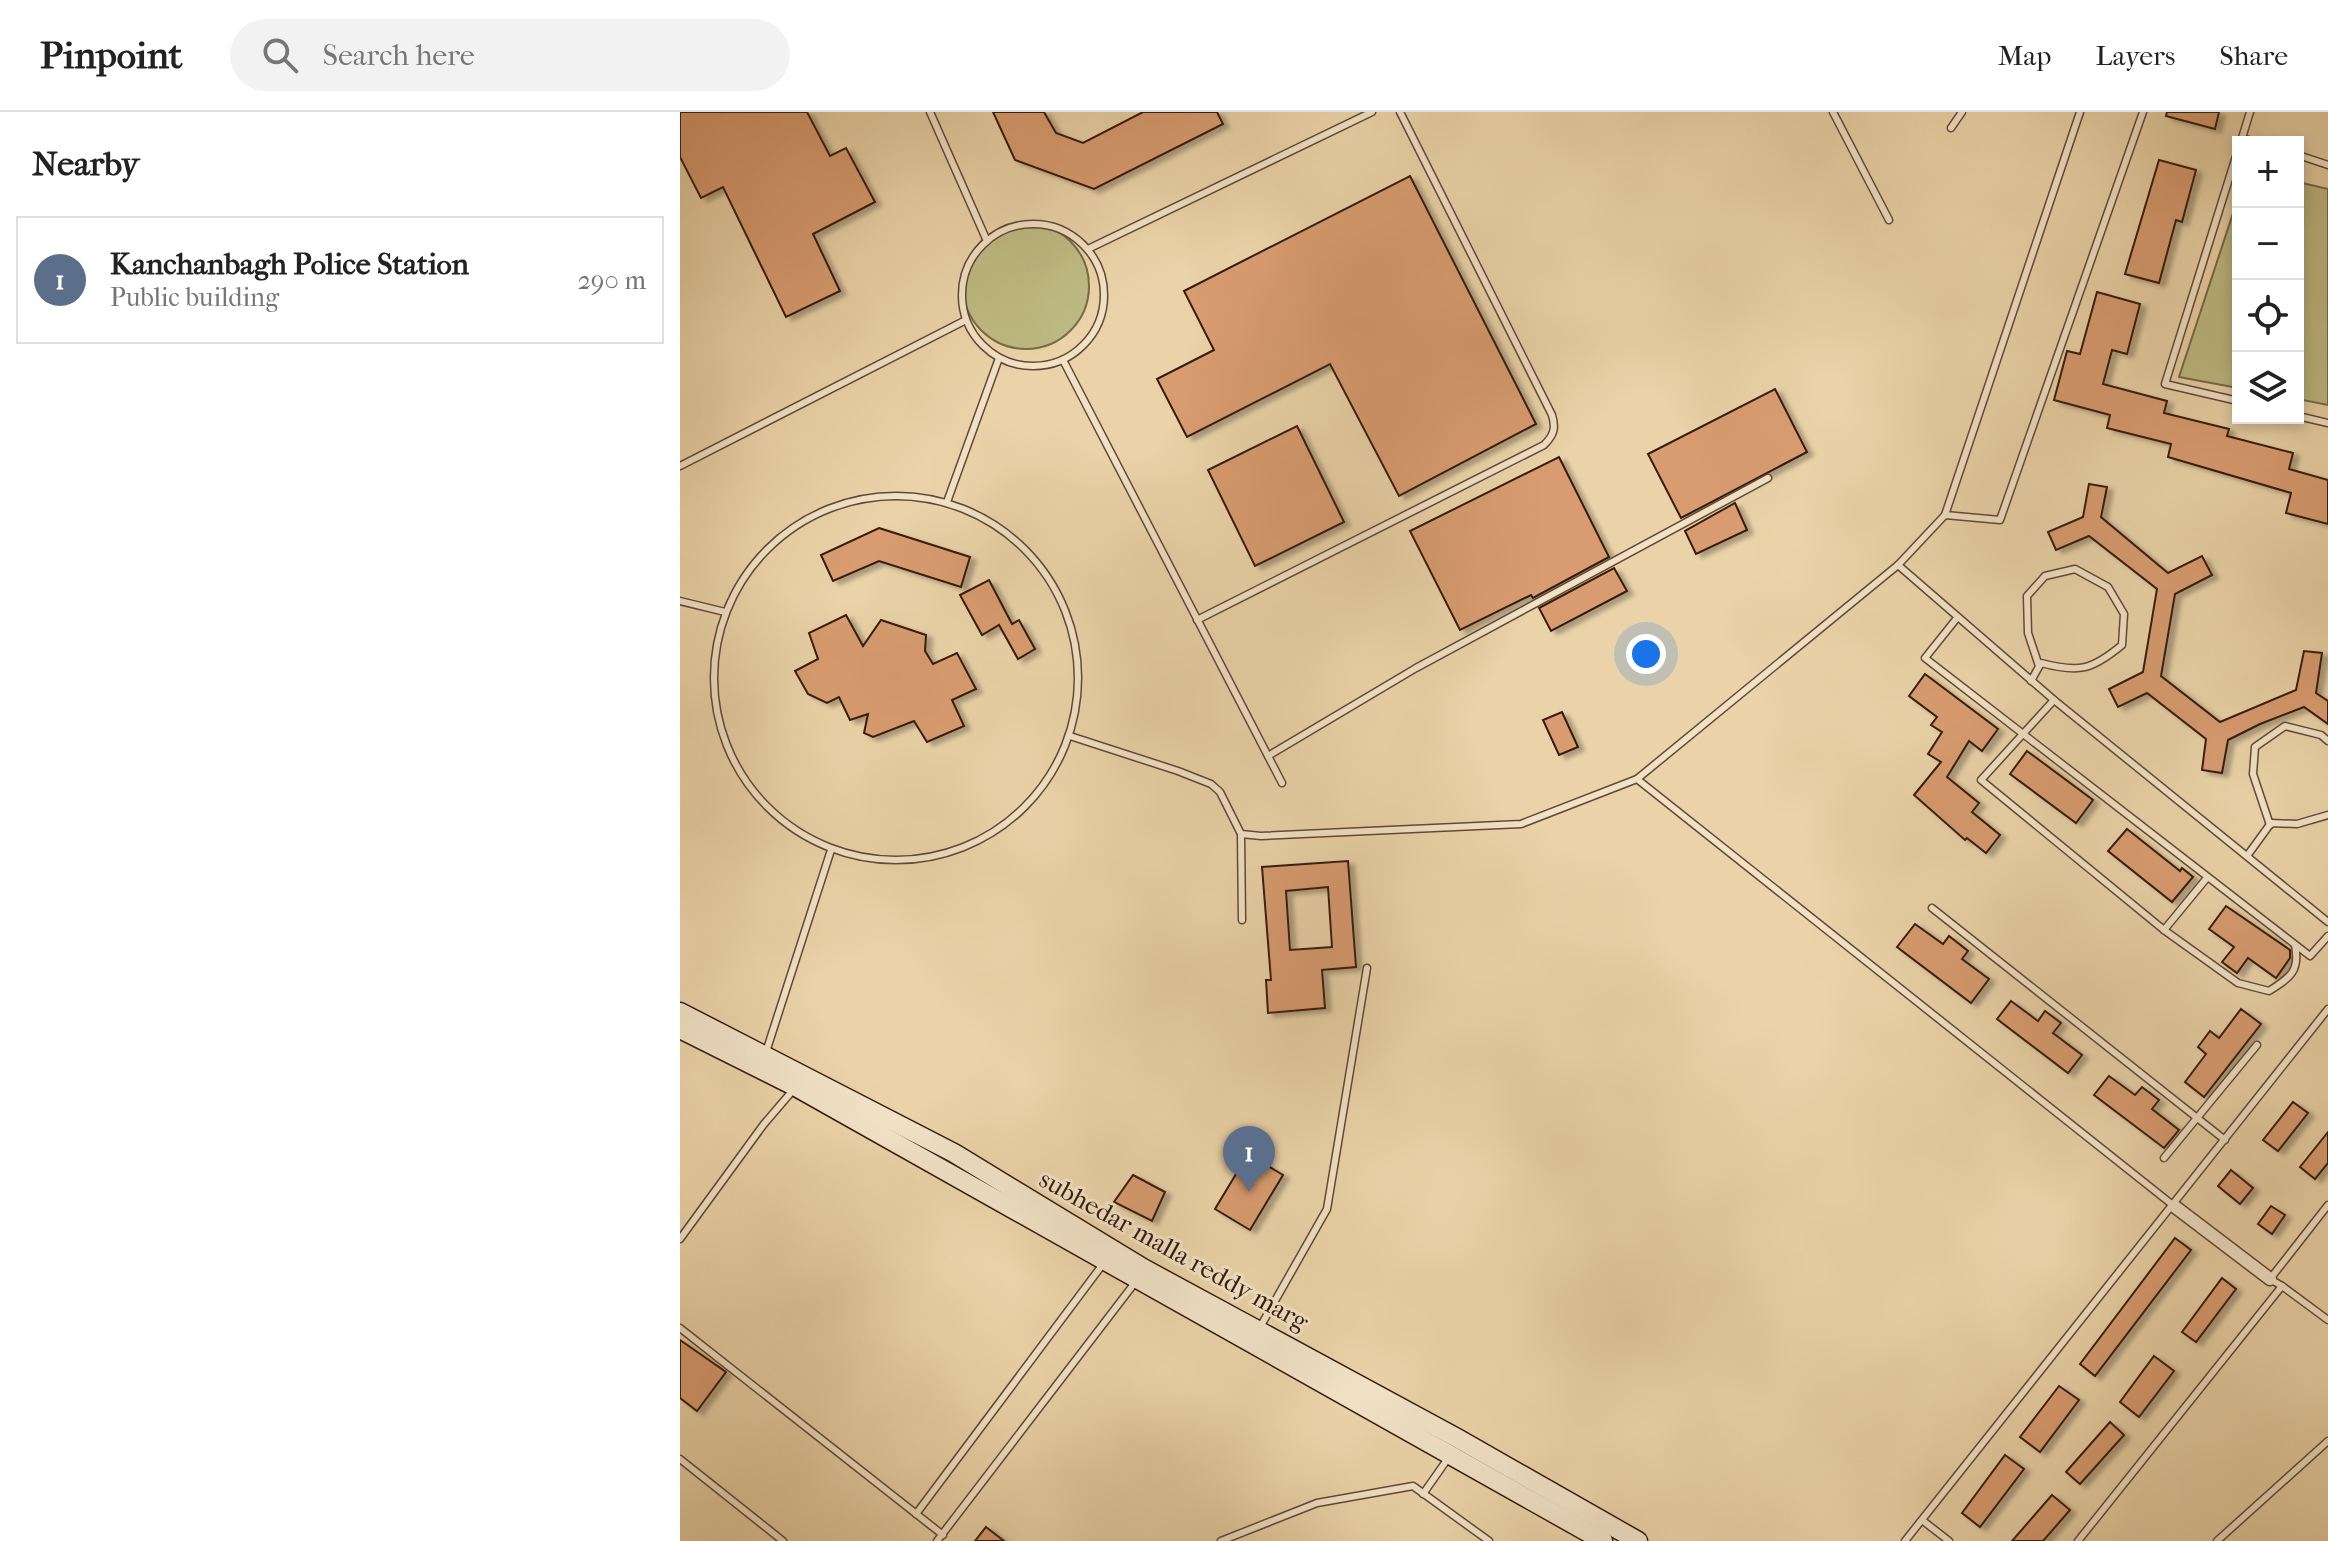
<!DOCTYPE html>
<meta charset="utf-8">
<style>
:root{--surface:#fff;--page:#f2f2f2;--text:#222;--muted:#767676;--line:#e0e0e0;--accent:#ea580c}
body{margin:0;font-family:"IM FELL French Canon",serif;background:var(--page);color:var(--text)}
.controls{position:absolute;right:24px;top:24px;display:grid;overflow:hidden;border-radius:0px;box-shadow:0 4px 12px #0003}
.controls button{width:72px;height:72px;display:grid;place-items:center;padding:0;border:0;border-bottom:2px solid var(--line);background:var(--surface);color:var(--text);font:40px sans-serif}
.you{position:absolute;left:966px;top:542px;width:28px;height:28px;margin:-20px;border:6px solid #fff;border-radius:50%;background:#1a73e8;box-shadow:0 0 0 12px #1a73e833}
.badge{display:grid;place-items:center;width:52px;height:52px;border-radius:50%;background:var(--accent);color:#fff;font-size:26px;font-weight:700}
.pin{position:absolute;translate:-50% -66px;filter:drop-shadow(0 2px 4px #0008)}
.pin::after{content:'';position:absolute;top:42px;width:28px;height:24px;background:inherit;clip-path:polygon(0 0,100% 0,50% 100%)}
.list{margin:0;padding:0;list-style:none}
h2{display:flex;justify-content:space-between;align-items:center;height:104px;margin:0;padding:0 32px;font-size:34px}
h2 small{font-size:26px;font-weight:400;color:var(--muted)}
.list li{display:grid;grid-template-columns:52px 1fr auto;gap:24px;align-items:center;box-sizing:border-box;height:128px;margin:0 16px 16px;padding:0 16px;border:2px solid var(--line);border-radius:0px}
.list b{display:block;font-size:30px;white-space:nowrap}
.list p{margin:0;font-size:26px;white-space:nowrap;color:var(--muted)}
.list em{font-size:26px;font-style:normal;color:var(--muted)}
.icon{flex:none;width:44px;height:44px;fill:none;stroke:currentColor;stroke-width:2;stroke-linecap:round;stroke-linejoin:round}
.map{position:relative;flex:none;width:1648px;height:1429px;overflow:hidden}
header{display:flex;align-items:center;gap:48px;box-sizing:border-box;height:112px;padding:0 40px;background:var(--surface);border-bottom:2px solid var(--line)}
header strong{font-size:38px}
nav{display:flex;gap:44px;margin-inline-start:auto;font-size:28px}
.search{width:560px;height:72px;background:var(--page);display:flex;align-items:center;gap:20px;box-sizing:border-box;padding:0 28px;border-radius:44px;color:var(--muted);font-size:30px}
main{display:flex}
aside{flex:1;background:var(--surface)}
.map>svg:first-child{display:block}
.green{fill:#beba83;stroke:#796a48;stroke-width:2}
.building{fill:#d89c6f;stroke:#341b0e;stroke-width:2;fill-rule:evenodd;filter:url(#shadow)}
.lines{fill:none;stroke-linecap:round;stroke-linejoin:round}
.lane-casing{stroke:#624934;stroke-width:9}
.street-casing{stroke:#624934;stroke-width:15}
.secondary-casing{stroke:#341b0e;stroke-width:21}
.lane{stroke:#f1e2c6;stroke-width:6}
.street{stroke:#f1e2c6;stroke-width:12}
.secondary{stroke:#f1e2c6;stroke-width:18}
.labels{text-anchor:middle;stroke-width:6;stroke-linejoin:round;paint-order:stroke}
.street-label{font-size:26px;fill:#341b0e;stroke:#f1e2c6}
</style>
<header>
<strong>Pinpoint</strong>
<div class="search"><svg class="icon" aria-label="search" viewBox="0 0 24 24"><circle cx="10" cy="10" r="6"/><path d="M15 15l6 6"/></svg>Search here</div>
<nav><a>Map</a><a>Layers</a><a>Share</a></nav>
</header>
<main>
<aside>
<h2>Nearby<small></small></h2>
<ul class="list">
<li><span class="badge" style="background:#5c6f8a">1</span><div><b>Kanchanbagh Police Station</b><p>Public building</p></div><em>290 m</em></li>
</ul>
</aside>
<div class="map">
<svg width="1648" height="1429" viewBox="0 0 1648 1429">
<defs>
<filter id="shadow"><feDropShadow dx="6" dy="3.5" stdDeviation="2" flood-color="#0004"/></filter>
</defs>
<rect width="100%" height="100%" fill="#ead3a8"/>
<filter id="stains"><feTurbulence type="fractalNoise" baseFrequency=".0025" numOctaves="4"/><feColorMatrix values="0 0 0 0 .2 0 0 0 0 .09 0 0 0 0 .02 0 0 0 .5 -.17"/></filter>
<radialGradient id="worn" r=".72"><stop offset=".6" stop-color="#630" stop-opacity="0"/><stop offset="1" stop-color="#630" stop-opacity=".3"/></radialGradient>
<g class="green">
<path d="M1618 70 1648 77V293L1618 287Z"/>
<path d="M1558 86V276L1499 265Z"/>
<circle cx="346" cy="174" r="63"/>
</g>
<g class="building">
<path d="M0 0H127L150 44 166 36 195 90 133 122 160 179 106 205 43 75 21 86 0 45Z"/>
<path d="M313 0H364L376 21 403 31 463 0H537L543 12 414 77 335 48Z"/>
<path d="M1487 0H1539L1535 17 1486 4Z"/>
<path d="M1479 48 1516 58 1502 110 1496 108 1479 171 1445 162Z"/>
<path d="M730 64 856 312 719 384 650 252 507 325 477 267 534 238 504 179Z"/>
<path d="M1417 180 1460 192 1447 242 1432 238 1423 272 1487 289 1484 301 1549 317 1547 324 1613 341 1609 357 1648 368V412L1606 401 1611 381 1488 345 1491 332 1427 316 1430 303 1374 288 1387 239 1400 242Z"/>
<path d="M1095 277 1127 340 1001 406 968 342Z"/>
<path d="M617 314 664 410 575 454 528 358Z"/>
<path d="M879 345 929 445 853 486 851 483 780 518 730 419Z"/>
<path d="M1409 372 1427 375 1421 405 1488 461 1522 444 1532 463 1495 482 1481 564 1540 610 1616 578 1624 539 1642 541 1636 581 1648 589V612L1624 595 1580 612 1548 628 1542 661 1522 658 1526 627 1467 581 1438 595 1429 577 1463 560 1477 477 1409 424 1376 438 1368 420 1403 405Z"/>
<path d="M1055 391 1067 418 1016 442 1005 419Z"/>
<path d="M199 416 290 445 281 475 199 449 153 469 141 443Z"/>
<path d="M934 456 947 479 871 519 859 496Z"/>
<path d="M309 468 332 512 339 508 355 537 338 547 319 513 302 523 280 483Z"/>
<path d="M166 503 183 534 201 508 246 523 245 539 253 552 277 541 296 577 272 588 284 614 247 630 234 609 193 625 184 621 188 602 170 608 159 585 147 591 128 582 115 559 138 547 129 521Z"/>
<path d="M1245 562 1318 617 1302 639 1289 629 1267 665 1299 691 1292 700 1320 723 1306 741 1287 726 1285 728 1234 683 1261 650 1248 642 1262 620 1251 613 1257 605 1229 584Z"/>
<path d="M882 600 898 635 879 643 863 608Z"/>
<path d="M1347 639 1413 688 1396 711 1330 662Z"/>
<path d="M1447 717 1500 759 1502 756 1513 765 1492 790 1428 739Z"/>
<path d="M668 749 676 855 642 858 645 896 588 901 586 868H591L582 755ZM648 775 652 835 610 838 606 779Z"/>
<path d="M1546 794 1610 838V846L1596 866 1568 846 1557 861 1542 850 1554 835 1529 817Z"/>
<path d="M1235 812 1263 832 1269 824 1288 839 1282 847 1309 867 1291 891 1217 835Z"/>
<path d="M1331 889 1358 909 1365 899 1381 911 1373 921 1402 943 1388 961 1317 907Z"/>
<path d="M1561 897 1581 912 1524 985 1505 970 1526 942 1518 935 1530 919 1539 926Z"/>
<path d="M1429 964 1455 983 1462 975 1479 988 1472 997 1499 1018 1484 1036 1414 983Z"/>
<path d="M1613 990 1628 1001 1598 1039 1583 1028Z"/>
<path d="M1648 1020V1051L1635 1067 1620 1055Z"/>
<path d="M568 1042 603 1063 570 1118 535 1097Z"/>
<path d="M1551 1058 1573 1076 1560 1092 1538 1074Z"/>
<path d="M453 1063 485 1080 472 1109 434 1090Z"/>
<path d="M1591 1094 1605 1103 1592 1122 1578 1112Z"/>
<path d="M1495 1126 1511 1138 1415 1264 1400 1252Z"/>
<path d="M1542 1166 1556 1177 1516 1230 1502 1220Z"/>
<path d="M0 1228 46 1260 17 1299 0 1286Z"/>
<path d="M1474 1244 1494 1259 1459 1305 1440 1290Z"/>
<path d="M1379 1274 1399 1288 1360 1340 1340 1325Z"/>
<path d="M1430 1310 1444 1323 1400 1372 1386 1360Z"/>
<path d="M1325 1343 1344 1357 1300 1415 1282 1401Z"/>
<path d="M1372 1383 1390 1398 1363 1429H1332Z"/>
<path d="M306 1415 324 1429H295Z"/>
</g>
<g class="lines">
<g class="lane-casing">
<g id="lane">
<path d="M250 0 307 129"/>
<path d="M1153 0 1209 108"/>
<path d="M1463 0 1320 408 1265 403 1218 453 957 667 1494 1094"/>
<path d="M1271 16 1282 0"/>
<path d="M1562 26 1570 0"/>
<path d="M1561 30 1562 26 1575 30"/>
<path d="M1558 38 1485 272 1558 289"/>
<path d="M1618 43 1648 53"/>
<circle cx="353" cy="183" r="71"/>
<path d="M408 137 692 0"/>
<path d="M383 248 602 671"/>
<path d="M1618 304 1648 311"/>
<path d="M0 354 286 208"/>
<circle cx="216" cy="566" r="182"/>
<path d="M267 390 319 246"/>
<path d="M1265 403 1400 0"/>
<path d="M1218 453 1374 588 1648 810"/>
<path d="M0 489 45 500"/>
<path d="M1277 506 1245 546 1630 844 1648 824"/>
<path d="M517 508 864 333C874 323 876 316 872 303L720 0"/>
<path d="M1351 569 1361 551C1399 561 1412 558 1442 533L1444 502 1428 475 1395 457 1365 464 1347 484 1348 521 1359 554"/>
<path d="M1374 588 1301 668 1484 818 1526 767"/>
<path d="M390 624 498 659 531 672 540 680 561 722 562 808"/>
<path d="M588 644 736 556 1088 366"/>
<path d="M1590 713 1573 662 1575 635 1605 614 1641 623 1648 629"/>
<path d="M561 722 581 724 841 712 957 667"/>
<path d="M1567 744 1591 711 1617 712 1648 703"/>
<path d="M1252 796 1545 1028"/>
<path d="M1484 818 1558 871 1589 879C1611 865 1620 859 1615 833"/>
<path d="M86 940 151 738"/>
<path d="M1484 1046 1577 933"/>
<path d="M0 1127 84 1012 114 977"/>
<path d="M1602 1174 1590 1167 1648 1093"/>
<path d="M0 1216 263 1423"/>
<path d="M579 1217 647 1097 687 856"/>
<path d="M0 1347 103 1429"/>
<path d="M743 1382 769 1345"/>
<path d="M236 1402 423 1152"/>
<path d="M1242 1408 1269 1429"/>
<path d="M257 1429 457 1168"/>
<path d="M541 1429 637 1391 733 1374 809 1429"/>
<path d="M1225 1429 1648 897"/>
<path d="M1398 1429 1602 1174 1648 1208"/>
<path d="M1537 1429 1648 1329"/>
</g>
</g>
<g class="street-casing">
<path id="street" d="M1494 1094 1590 1167"/>
</g>
<g class="secondary-casing">
<g id="secondary">
<path d="M0 900 274 1041 463 1156 777 1326 958 1429"/>
<path d="M0 917 116 975 923 1429"/>
</g>
</g>
<use href="#lane" class="lane"/>
<use href="#street" class="street"/>
<use href="#secondary" class="secondary"/>
</g>
<g class="labels">
<g class="street-label">
<text transform="translate(494 1138) rotate(29)" y="9">subhedar malla reddy marg</text>
</g>
</g>
<rect width="100%" height="100%" filter="url(#stains)"/>
<rect width="100%" height="100%" fill="url(#worn)"/>
</svg>
<div class="controls">
<button>+</button>
<button>−</button>
<button><svg class="icon" aria-label="locate" viewBox="0 0 24 24"><circle cx="12" cy="12" r="6"/><path d="M12 2v4M12 18v4M2 12h4M18 12h4"/></svg></button>
<button><svg class="icon" aria-label="layers" viewBox="0 0 24 24"><path d="M12 4l9 5-9 5-9-5zM3 14l9 5 9-5"/></svg></button>
</div>
<div class="you"></div>
<div class="pin badge" style="left:569px;top:1080px;background:#5c6f8a">1</div>
</div>
</main>
